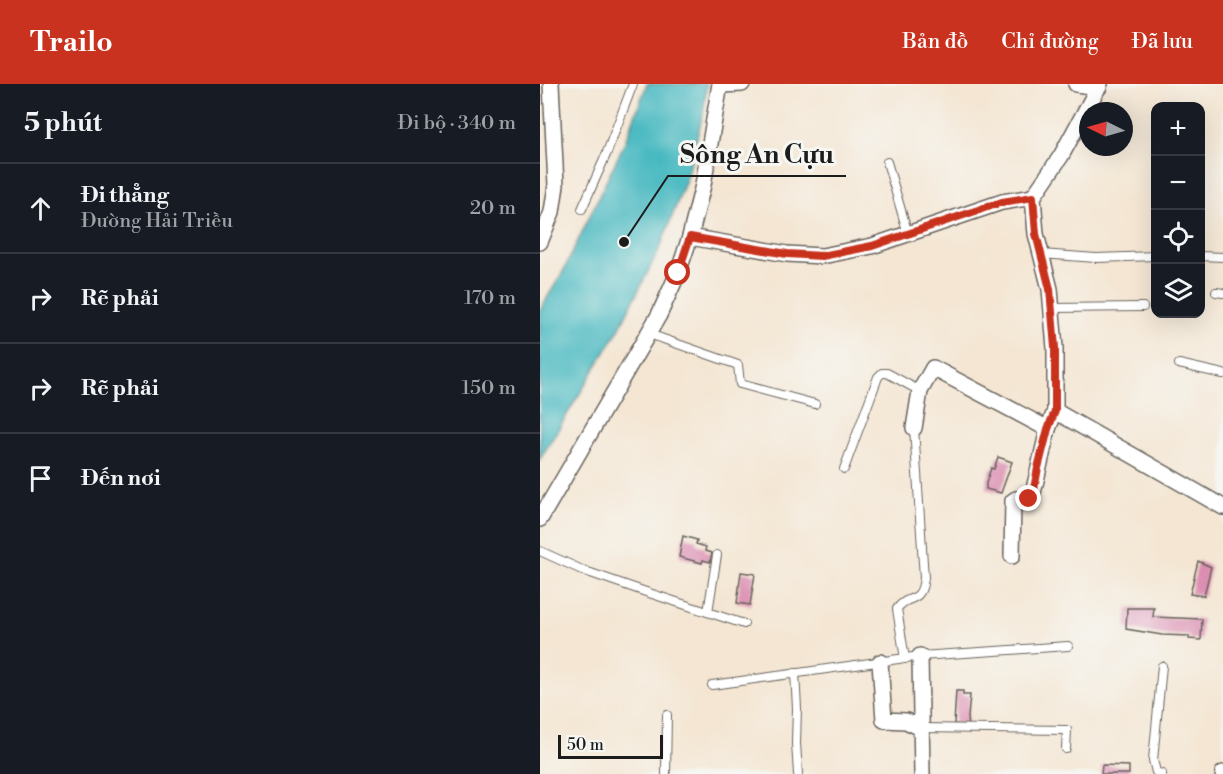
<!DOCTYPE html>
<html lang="vi">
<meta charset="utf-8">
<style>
:root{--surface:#171b24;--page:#20242c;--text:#f1f3f6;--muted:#9ea1a6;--line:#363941;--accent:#c8321e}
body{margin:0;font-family:"Libre Bodoni",serif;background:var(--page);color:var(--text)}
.controls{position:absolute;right:18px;top:18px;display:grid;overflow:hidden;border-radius:12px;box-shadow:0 6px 24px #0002}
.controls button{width:54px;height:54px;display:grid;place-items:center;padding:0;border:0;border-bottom:2px solid var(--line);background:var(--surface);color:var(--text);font:30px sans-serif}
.compass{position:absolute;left:539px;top:18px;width:54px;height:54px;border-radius:50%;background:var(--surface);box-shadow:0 6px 24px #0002;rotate:275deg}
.scale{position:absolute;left:18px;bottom:15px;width:105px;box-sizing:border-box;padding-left:6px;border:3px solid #1c1c1c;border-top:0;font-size:16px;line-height:21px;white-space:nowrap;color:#1c1c1c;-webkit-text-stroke:4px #f6f6f2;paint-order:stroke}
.stop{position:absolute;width:18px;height:18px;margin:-14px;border:4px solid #c8321e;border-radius:50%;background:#fff}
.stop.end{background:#c8321e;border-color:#fff;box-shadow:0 2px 6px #0008}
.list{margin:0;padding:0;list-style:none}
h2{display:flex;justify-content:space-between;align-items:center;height:78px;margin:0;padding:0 24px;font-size:26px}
h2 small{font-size:20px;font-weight:400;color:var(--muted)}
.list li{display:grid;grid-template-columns:39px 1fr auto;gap:18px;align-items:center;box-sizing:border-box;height:90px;padding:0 24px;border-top:2px solid var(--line)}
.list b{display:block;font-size:22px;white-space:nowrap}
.list p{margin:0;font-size:20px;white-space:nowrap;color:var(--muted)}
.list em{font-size:20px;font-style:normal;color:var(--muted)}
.icon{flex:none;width:33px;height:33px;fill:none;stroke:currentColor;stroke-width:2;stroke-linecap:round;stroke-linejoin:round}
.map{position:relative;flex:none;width:683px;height:690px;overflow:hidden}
header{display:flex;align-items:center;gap:36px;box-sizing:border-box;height:84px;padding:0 30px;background:var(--accent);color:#fff}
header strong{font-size:28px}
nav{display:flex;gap:33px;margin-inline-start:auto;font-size:21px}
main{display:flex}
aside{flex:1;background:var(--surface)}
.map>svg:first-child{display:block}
.water{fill:#4ab9c1;stroke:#336a6e;stroke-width:1.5}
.building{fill:#db8cb1}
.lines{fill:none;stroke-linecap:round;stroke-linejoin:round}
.service-casing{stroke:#68635c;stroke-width:10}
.minor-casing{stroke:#68635c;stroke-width:18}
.service{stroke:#fff;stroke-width:8}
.minor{stroke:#fff;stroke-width:15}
.route{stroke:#c8321e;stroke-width:8}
.leader{fill:none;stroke:#1c1c1c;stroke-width:2}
.callout-dot{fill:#1c1c1c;stroke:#f6f6f2;stroke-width:2}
.callout-label{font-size:26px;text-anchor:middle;font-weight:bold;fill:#1c1c1c;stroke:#f6f6f2;stroke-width:6;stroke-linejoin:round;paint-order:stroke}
</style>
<header>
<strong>Trailo</strong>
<nav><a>Bản đồ</a><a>Chỉ đường</a><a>Đã lưu</a></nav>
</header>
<main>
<aside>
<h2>5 phút<small>Đi bộ · 340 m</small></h2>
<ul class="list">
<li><svg class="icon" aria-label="ahead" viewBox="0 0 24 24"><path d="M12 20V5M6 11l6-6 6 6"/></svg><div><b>Đi thẳng</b><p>Đường Hải Triều</p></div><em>20 m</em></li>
<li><svg class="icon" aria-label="right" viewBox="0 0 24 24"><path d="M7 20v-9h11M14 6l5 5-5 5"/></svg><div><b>Rẽ phải</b></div><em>170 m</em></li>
<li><svg class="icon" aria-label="right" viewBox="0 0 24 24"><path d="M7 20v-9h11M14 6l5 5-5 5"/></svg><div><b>Rẽ phải</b></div><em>150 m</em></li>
<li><svg class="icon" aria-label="arrive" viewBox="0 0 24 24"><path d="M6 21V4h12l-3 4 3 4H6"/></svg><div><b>Đến nơi</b></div></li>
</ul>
</aside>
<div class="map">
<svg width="683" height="690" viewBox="0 0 683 690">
<rect width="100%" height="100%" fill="#f6f6f2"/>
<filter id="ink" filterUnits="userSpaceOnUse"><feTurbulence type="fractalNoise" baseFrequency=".0167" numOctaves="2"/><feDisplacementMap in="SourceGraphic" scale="12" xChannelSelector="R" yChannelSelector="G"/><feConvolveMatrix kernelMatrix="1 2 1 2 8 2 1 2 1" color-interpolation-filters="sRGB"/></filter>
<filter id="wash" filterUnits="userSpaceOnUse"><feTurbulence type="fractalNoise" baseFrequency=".008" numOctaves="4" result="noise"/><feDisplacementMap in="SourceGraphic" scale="24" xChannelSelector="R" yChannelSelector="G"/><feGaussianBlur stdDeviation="1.35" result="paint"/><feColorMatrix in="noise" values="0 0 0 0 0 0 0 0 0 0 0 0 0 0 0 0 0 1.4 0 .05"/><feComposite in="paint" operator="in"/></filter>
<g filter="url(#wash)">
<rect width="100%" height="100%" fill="#f4e6d3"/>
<path class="water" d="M107 0H167L163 30 147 93 120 164 78 247 0 375V226L24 186 85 58Z"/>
<g id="blocks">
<g class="building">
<path d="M458 373 472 378 461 409 446 405V399L451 384 454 385Z"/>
<path d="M143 452 157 456 156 460 166 463 165 467 172 469 170 478 163 476 162 479 139 473Z"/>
<path d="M658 477 671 483 664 512 650 510Z"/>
<path d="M201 488 215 490 210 521 197 519Z"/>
<path d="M587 524H614L613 533 662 535 661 556 649 555V552L622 551 586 545Z"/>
<path d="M416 607H423V611H430L427 644H421V641L414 640Z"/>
<path d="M562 681 589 682V690H561Z"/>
</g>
</g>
</g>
<g filter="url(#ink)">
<use href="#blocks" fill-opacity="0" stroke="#68635c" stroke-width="1.5"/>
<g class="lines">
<g class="service-casing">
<g id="service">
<path d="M347 78 368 150"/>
<path d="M42 125 66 71 93 0"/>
<path d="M501 170 556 174 616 172"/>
<path d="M660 172 683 173"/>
<path d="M676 208 683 209"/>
<path d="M512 224 603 223"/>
<path d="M109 250 198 281 200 300 275 320"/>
<path d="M639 280 683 290"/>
<path d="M304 385 338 293 342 289H347L380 307"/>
<path d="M0 467 42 486 106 508 204 540"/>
<path d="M168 528 177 471"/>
<path d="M365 575 357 525C367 509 381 522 384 494L374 344"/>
<path d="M255 589 257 624 256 659 258 690"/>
<path d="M172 601 380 572 528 562"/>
<path d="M381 644 527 646 526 665"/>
<path d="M126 690 127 631"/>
<path d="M622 690 616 688 613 676 622 582"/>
</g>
</g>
<g class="minor-casing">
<g id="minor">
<path d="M536 0 559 3"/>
<path d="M180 1 202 0"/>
<path d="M150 153 247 170 282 172 332 162 462 118 493 113"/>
<path d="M0 158 12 128 16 101 11 0"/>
<path d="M515 327V264L510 205 496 150 493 113 521 72 560 0"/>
<path d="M374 344 380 307 393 284 508 345"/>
<path d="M0 435 119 231 138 189 150 153 163 101 180 0"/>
<path d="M472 472 473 417 476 415C484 416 489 418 493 409L508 345 515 327 683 423"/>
<path d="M380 572 382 690"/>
<path d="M340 578 344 636 366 637 381 644"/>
<path d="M683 690V689"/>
</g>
</g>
<use href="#service" class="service"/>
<use href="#minor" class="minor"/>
</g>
</g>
<g class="lines" filter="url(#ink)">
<path class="route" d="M138 189 150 153 247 170 282 172 332 162 462 118 493 113 496 150 510 205 515 264V327L508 345 498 384 494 405 489 415"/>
</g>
<path class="leader" d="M84 158L128 92H306"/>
<circle class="callout-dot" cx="84" cy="158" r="6"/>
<g class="callout-label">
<text x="217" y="79">Sông An Cựu</text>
</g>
</svg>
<div class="controls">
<button>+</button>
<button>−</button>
<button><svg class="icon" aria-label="locate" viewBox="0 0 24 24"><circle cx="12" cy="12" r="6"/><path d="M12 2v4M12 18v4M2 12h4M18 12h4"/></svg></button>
<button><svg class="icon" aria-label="layers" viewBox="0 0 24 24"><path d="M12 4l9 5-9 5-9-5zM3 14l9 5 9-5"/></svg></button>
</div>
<svg class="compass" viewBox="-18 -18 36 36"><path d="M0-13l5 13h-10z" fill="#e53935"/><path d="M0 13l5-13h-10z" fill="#9ea1a6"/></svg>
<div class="scale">50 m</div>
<div class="stop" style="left:138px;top:189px"></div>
<div class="stop end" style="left:489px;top:415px"></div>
</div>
</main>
